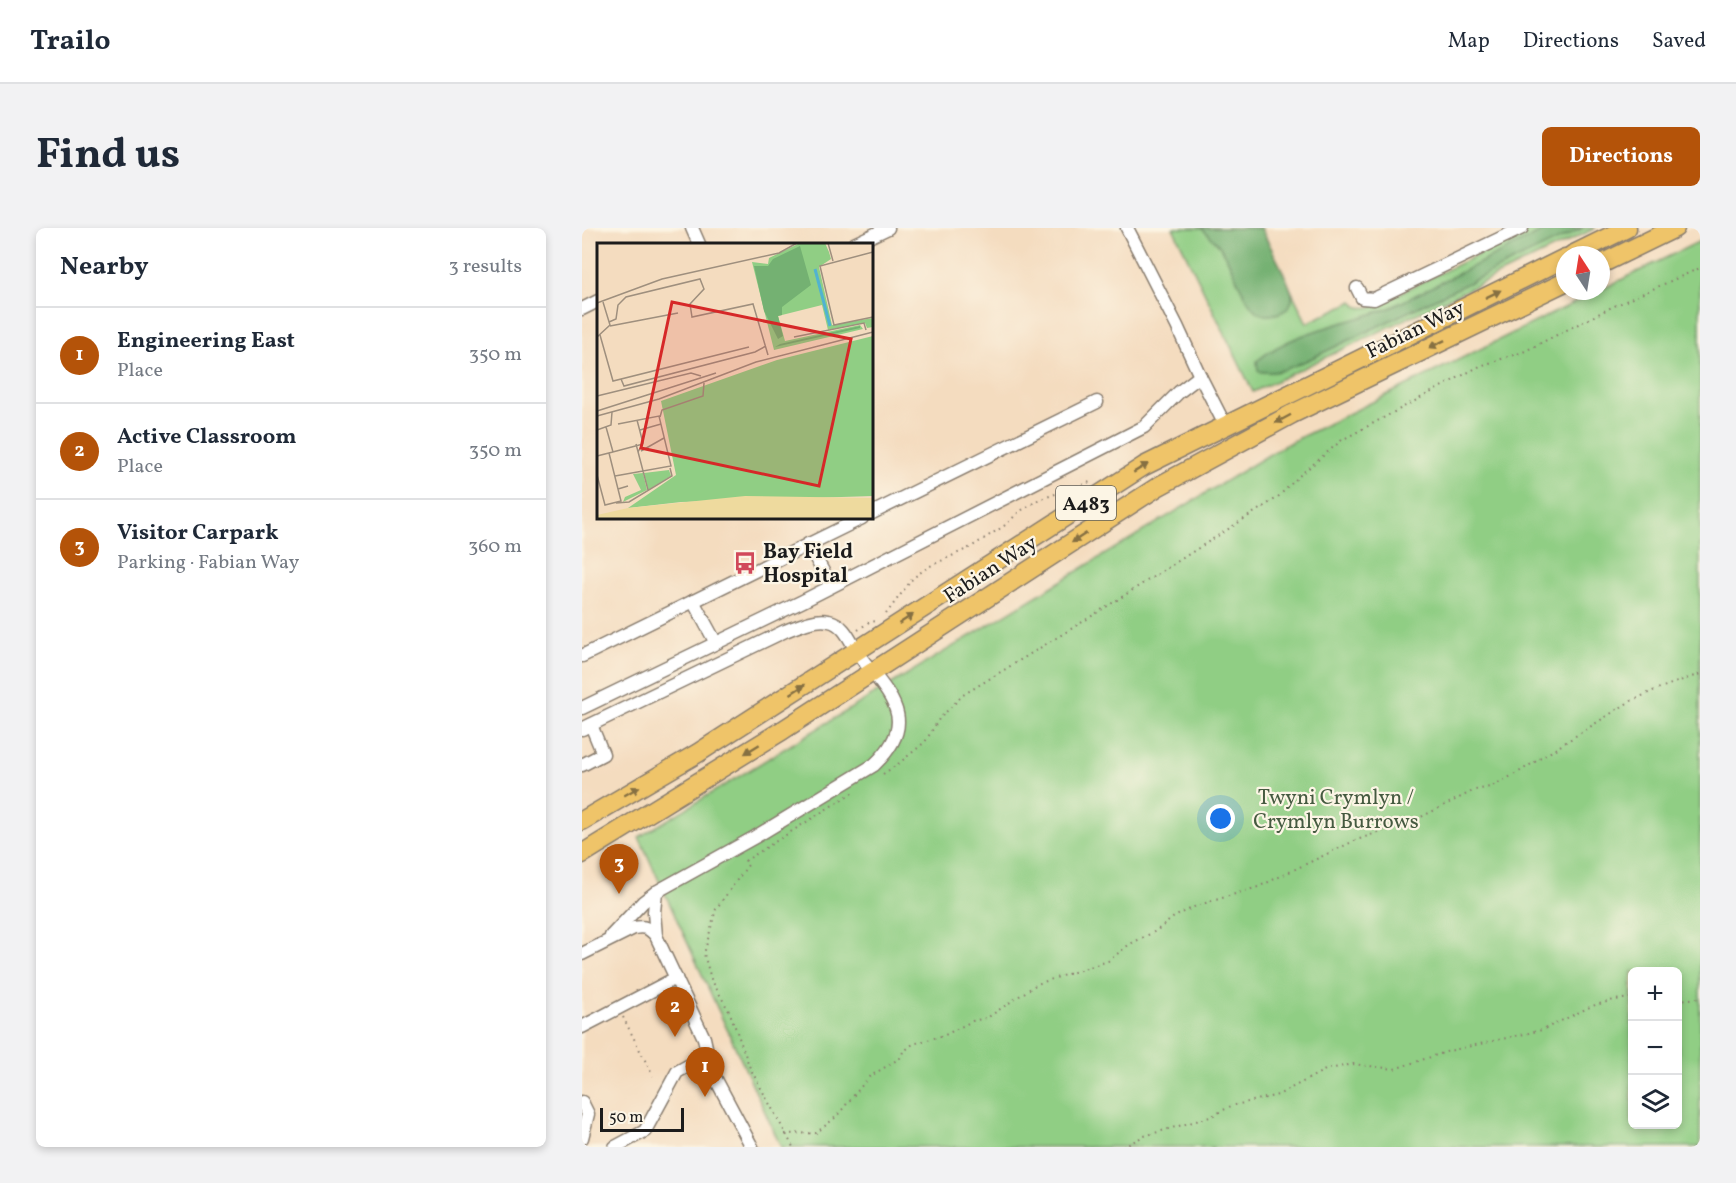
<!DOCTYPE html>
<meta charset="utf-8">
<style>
:root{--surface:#fff;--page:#f2f2f3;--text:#1f2937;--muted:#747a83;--line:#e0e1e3;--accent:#b45309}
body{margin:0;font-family:Vollkorn,serif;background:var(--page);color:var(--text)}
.controls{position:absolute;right:18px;bottom:18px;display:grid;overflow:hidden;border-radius:9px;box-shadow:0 3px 9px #0003}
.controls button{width:54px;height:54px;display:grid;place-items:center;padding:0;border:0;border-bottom:2px solid var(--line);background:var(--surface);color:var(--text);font:30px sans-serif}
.compass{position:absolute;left:974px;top:18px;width:54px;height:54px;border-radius:50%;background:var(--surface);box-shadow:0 3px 9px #0003;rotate:348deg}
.scale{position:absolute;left:18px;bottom:15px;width:84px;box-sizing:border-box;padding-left:6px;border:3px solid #1c1c1c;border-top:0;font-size:16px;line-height:21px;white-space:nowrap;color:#1c1c1c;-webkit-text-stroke:4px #fcf5e5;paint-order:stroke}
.you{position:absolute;left:639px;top:591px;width:21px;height:21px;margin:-15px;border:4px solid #fff;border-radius:50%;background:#1a73e8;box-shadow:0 0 0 9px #1a73e833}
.badge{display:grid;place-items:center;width:39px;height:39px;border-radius:50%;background:var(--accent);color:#fff;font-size:20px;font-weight:700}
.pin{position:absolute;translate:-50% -50px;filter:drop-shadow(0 2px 3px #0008)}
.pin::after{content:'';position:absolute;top:32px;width:21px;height:18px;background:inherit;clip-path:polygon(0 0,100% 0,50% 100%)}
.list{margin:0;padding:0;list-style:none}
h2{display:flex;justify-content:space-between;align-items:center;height:78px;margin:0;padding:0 24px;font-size:26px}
h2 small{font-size:20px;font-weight:400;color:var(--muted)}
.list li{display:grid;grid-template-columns:39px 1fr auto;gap:18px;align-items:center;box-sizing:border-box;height:96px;padding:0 24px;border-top:2px solid var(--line)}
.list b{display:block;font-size:22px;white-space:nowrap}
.list p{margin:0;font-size:20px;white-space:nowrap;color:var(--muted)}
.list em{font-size:20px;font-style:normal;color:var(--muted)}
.icon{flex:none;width:33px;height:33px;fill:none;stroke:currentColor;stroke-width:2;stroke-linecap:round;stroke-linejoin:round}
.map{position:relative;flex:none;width:1118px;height:919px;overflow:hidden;border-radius:9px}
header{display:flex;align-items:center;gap:36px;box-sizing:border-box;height:84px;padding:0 30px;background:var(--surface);border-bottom:2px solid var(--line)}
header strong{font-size:28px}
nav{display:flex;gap:33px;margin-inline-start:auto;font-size:21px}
.intro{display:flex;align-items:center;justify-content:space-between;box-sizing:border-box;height:144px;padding:0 36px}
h1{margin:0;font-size:42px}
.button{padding:15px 27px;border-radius:9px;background:var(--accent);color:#fff;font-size:21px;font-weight:700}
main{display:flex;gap:36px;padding:0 36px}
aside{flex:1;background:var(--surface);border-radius:9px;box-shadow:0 3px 9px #0003}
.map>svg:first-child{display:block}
.green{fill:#90ce84;stroke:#567550;stroke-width:1.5;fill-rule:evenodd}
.forest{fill:#74b172;stroke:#486647;stroke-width:1.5}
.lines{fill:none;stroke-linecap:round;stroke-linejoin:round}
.minor-casing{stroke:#887c6e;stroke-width:15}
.highway-casing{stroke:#887c6e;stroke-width:21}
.path{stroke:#887c6e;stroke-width:2;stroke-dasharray:1.5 4.5;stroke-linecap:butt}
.minor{stroke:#fff;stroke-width:12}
.highway{stroke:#efc469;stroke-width:18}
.oneway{fill:#867042}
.labels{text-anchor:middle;stroke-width:4.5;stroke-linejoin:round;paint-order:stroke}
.shield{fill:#fcf5e5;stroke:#5f5d58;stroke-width:1.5}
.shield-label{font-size:20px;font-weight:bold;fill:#1c1c1c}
.street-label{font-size:21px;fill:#1c1c1c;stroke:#fcf5e5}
.poi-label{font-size:21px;font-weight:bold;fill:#1c1c1c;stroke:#fcf5e5;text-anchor:start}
.park-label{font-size:21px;fill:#455a40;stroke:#fcf5e5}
.inset-river{fill:none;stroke:#51b3d0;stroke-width:3}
.inset-road{fill:none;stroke:#9e8f7e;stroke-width:1.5}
.view{fill:#d62828;fill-opacity:0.15;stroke:#d62828;stroke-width:3}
.inset-edge{fill:none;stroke:#1c1c1c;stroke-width:3}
</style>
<header>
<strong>Trailo</strong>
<nav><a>Map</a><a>Directions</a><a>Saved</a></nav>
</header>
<div class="intro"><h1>Find us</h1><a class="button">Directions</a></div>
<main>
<aside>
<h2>Nearby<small>3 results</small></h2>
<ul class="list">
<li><span class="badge">1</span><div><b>Engineering East</b><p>Place</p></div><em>350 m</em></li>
<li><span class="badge">2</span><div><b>Active Classroom</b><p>Place</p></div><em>350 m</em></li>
<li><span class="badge">3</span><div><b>Visitor Carpark</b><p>Parking · Fabian Way</p></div><em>360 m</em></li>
</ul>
</aside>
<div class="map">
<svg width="1118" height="919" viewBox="0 0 1118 919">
<rect width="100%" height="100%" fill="#fcf5e5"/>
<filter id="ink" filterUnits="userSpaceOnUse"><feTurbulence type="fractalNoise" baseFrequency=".0167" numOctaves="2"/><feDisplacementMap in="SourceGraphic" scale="12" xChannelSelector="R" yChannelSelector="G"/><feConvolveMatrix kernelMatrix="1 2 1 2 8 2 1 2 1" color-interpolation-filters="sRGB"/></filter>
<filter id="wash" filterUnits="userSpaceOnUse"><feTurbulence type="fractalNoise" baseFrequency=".008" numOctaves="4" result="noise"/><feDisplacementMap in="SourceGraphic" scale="24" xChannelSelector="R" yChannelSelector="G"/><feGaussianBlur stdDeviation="1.35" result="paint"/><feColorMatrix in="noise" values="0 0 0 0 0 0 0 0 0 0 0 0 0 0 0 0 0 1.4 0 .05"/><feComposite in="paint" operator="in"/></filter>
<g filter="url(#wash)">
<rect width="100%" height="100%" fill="#f4dcbf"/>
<g class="green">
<path d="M591 0H679L725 95 771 73C776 81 780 80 789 79L950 0H1014L671 164Z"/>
<path d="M1118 13V919H199L57 609 703 217ZM1050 744H1096V896H1050Z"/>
</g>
<g class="forest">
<path d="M619 0H679C685 13 710 57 710 67 711 76 705 82 698 85 691 87 682 89 675 84 663 75 650 38 641 23 635 14 627 7 619 0Z"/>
<path d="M967 0H1001L728 131C711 138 694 148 676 143L675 133C712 102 766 96 810 79Z"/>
</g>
</g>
<g filter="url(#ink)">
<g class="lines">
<g class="minor-casing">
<g id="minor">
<path d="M110 0 117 16"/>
<path d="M545 0 595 98 618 148 643 197"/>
<path d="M272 16 306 0"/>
<path d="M775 60 780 70 792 71 940 0"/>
<path d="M0 81 16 73"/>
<path d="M290 285 515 174"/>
<path d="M226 316 249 358"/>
<path d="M111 373 134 415"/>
<path d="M0 428 280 290"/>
<path d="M0 480 221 373 562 199 597 164 618 148"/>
<path d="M0 501 203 403C216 398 233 390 247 393 263 396 269 415 277 427 306 466 340 492 292 537L173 609 74 664 72 684 74 708"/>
<path d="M0 537 21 526 9 497"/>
<path d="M29 708 61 674 74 664"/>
<path d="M0 726 52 700C63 698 67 700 74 708L122 810 124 819 122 829 170 919"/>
<path d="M0 799 94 750"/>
<path d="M0 874 6 886 0 910"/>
<path d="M33 919 63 903 95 844 122 829"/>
</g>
</g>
<g class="highway-casing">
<g id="highway">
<path d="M990 27 1045 0"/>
<path d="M1019 36 1093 0"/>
<path d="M0 593 116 525 562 238 983 30"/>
<path d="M0 626 201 502 577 258 710 186 983 54"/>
</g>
</g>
<g class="path">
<path d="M304 386 331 350 346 339 389 319 422 298 437 284 456 272 508 254"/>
<path d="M276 402 287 394 295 393"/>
<path d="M301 546 316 536 343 514 357 491 381 467 502 393 695 270 717 248 760 212 898 138 941 124 1030 79 1118 40"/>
<path d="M163 632 166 637 134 681 122 726 129 751 148 785 168 840 211 919"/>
<path d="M163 633 273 563"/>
<path d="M1096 772 1118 770"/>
<path d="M41 789 71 848"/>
<path d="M203 906 234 905 254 889 287 849 318 830 321 824 331 816 363 807 390 793 405 790 455 756 526 733 548 716 574 703 592 689 614 678 676 659 772 613 841 588 893 562 908 559 937 544 1047 474 1075 461 1118 446"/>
<path d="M541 919 562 908 628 889 649 878 696 867 743 842 771 836 812 841 867 823 960 802 1010 778 1032 772 1050 770"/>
</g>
<use href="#minor" class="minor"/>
<use href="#highway" class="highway"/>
</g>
<defs><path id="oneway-solid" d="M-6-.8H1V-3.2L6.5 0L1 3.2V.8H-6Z" transform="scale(1.5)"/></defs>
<g class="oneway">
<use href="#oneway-solid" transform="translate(911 66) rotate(-26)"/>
<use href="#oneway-solid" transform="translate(855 116) rotate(154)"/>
<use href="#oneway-solid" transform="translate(701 191) rotate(152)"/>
<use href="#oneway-solid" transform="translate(559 240) rotate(-31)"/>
<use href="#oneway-solid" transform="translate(497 310) rotate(147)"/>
<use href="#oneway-solid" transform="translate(324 391) rotate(-33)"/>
<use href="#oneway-solid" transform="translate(216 461) rotate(-33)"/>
<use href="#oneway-solid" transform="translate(170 521) rotate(148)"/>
<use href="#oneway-solid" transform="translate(50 563) rotate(-30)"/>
</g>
</g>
<defs>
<g id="bus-bare" transform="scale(1.8)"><path d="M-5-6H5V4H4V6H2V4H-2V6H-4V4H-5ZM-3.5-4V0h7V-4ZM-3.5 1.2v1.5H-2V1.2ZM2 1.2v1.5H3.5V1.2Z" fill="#d1495b" stroke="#fcf5e5" stroke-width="2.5" paint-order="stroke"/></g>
</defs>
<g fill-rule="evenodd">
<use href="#bus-bare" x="163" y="335"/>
</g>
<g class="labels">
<rect class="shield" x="474" y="258" width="60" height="34" rx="4.5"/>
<g class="shield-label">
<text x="504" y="282">A483</text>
</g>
<g class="street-label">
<text transform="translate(833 101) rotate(-26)" y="7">Fabian Way</text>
<text transform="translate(408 341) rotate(-33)" y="7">Fabian Way</text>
</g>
<g class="poi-label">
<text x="181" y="330">Bay Field<tspan x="181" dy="24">Hospital</tspan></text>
</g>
<g class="park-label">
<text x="754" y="576">Twyni Crymlyn /<tspan x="754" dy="24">Crymlyn Burrows</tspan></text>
</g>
</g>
<g transform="translate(15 15)">
<rect width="276" height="276" fill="#f4dcbf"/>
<path d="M203 0H228L232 9 234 16 222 24 235 82 276 75V84L270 85 268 80 231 87 225 62 181 73 188 98 263 82 266 86 177 107 155 19 171 21 172 15ZM276 93V253L84 259 31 265 79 232 64 158 180 117ZM72 227 74 233 51 247 47 230ZM46 230 50 247 26 259 28 254 44 247 36 231Z" fill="#90ce84"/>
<path d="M203 3 214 42 185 64V72L181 73 186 93 181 96 167 68 157 23H171L176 16ZM263 83V85L178 104 183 101Z" fill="#74b172"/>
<path d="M148 253 276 255V276H0V272L31 265Z" fill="#eeda9e"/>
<path class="inset-river" d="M218 26 233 83"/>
<path class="inset-road" d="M231 0 236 18M276 9 223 23 237 82 276 74M0 60 65 36 182 10 200 0M12 79 19 76 21 62 29 54 103 36 107 46 93 61 95 74 156 61 171 112M13 83 81 70M3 92 16 138 152 104M0 94 13 82 6 59M197 94 267 80 269 87M24 136 27 143 158 109 169 103M0 153 94 130 104 133M0 168 119 130M0 173 62 156 159 119 276 89M63 174 65 167 106 153 107 140M40 177 46 200 41 209M9 184 16 209M0 187 14 182 15 169M43 187 64 181M39 201 51 247M44 208 67 195M12 210 46 201M0 213 12 210 21 246 31 243M0 232 8 262 24 258 21 246M18 233 74 223 62 173 21 181M19 260 32 259 75 233 73 225"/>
<path class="view" d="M75 59 254 96 222 243 44 205Z"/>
<rect width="276" height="276" class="inset-edge"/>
</g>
</svg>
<div class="controls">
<button>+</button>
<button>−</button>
<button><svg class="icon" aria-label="layers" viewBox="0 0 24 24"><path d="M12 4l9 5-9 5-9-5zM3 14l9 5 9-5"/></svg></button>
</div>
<svg class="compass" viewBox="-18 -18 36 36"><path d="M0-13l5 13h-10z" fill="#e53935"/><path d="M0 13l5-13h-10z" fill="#747a83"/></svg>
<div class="scale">50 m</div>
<div class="you"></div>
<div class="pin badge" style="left:123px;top:869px">1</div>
<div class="pin badge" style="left:93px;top:809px">2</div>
<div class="pin badge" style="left:37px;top:666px">3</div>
</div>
</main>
